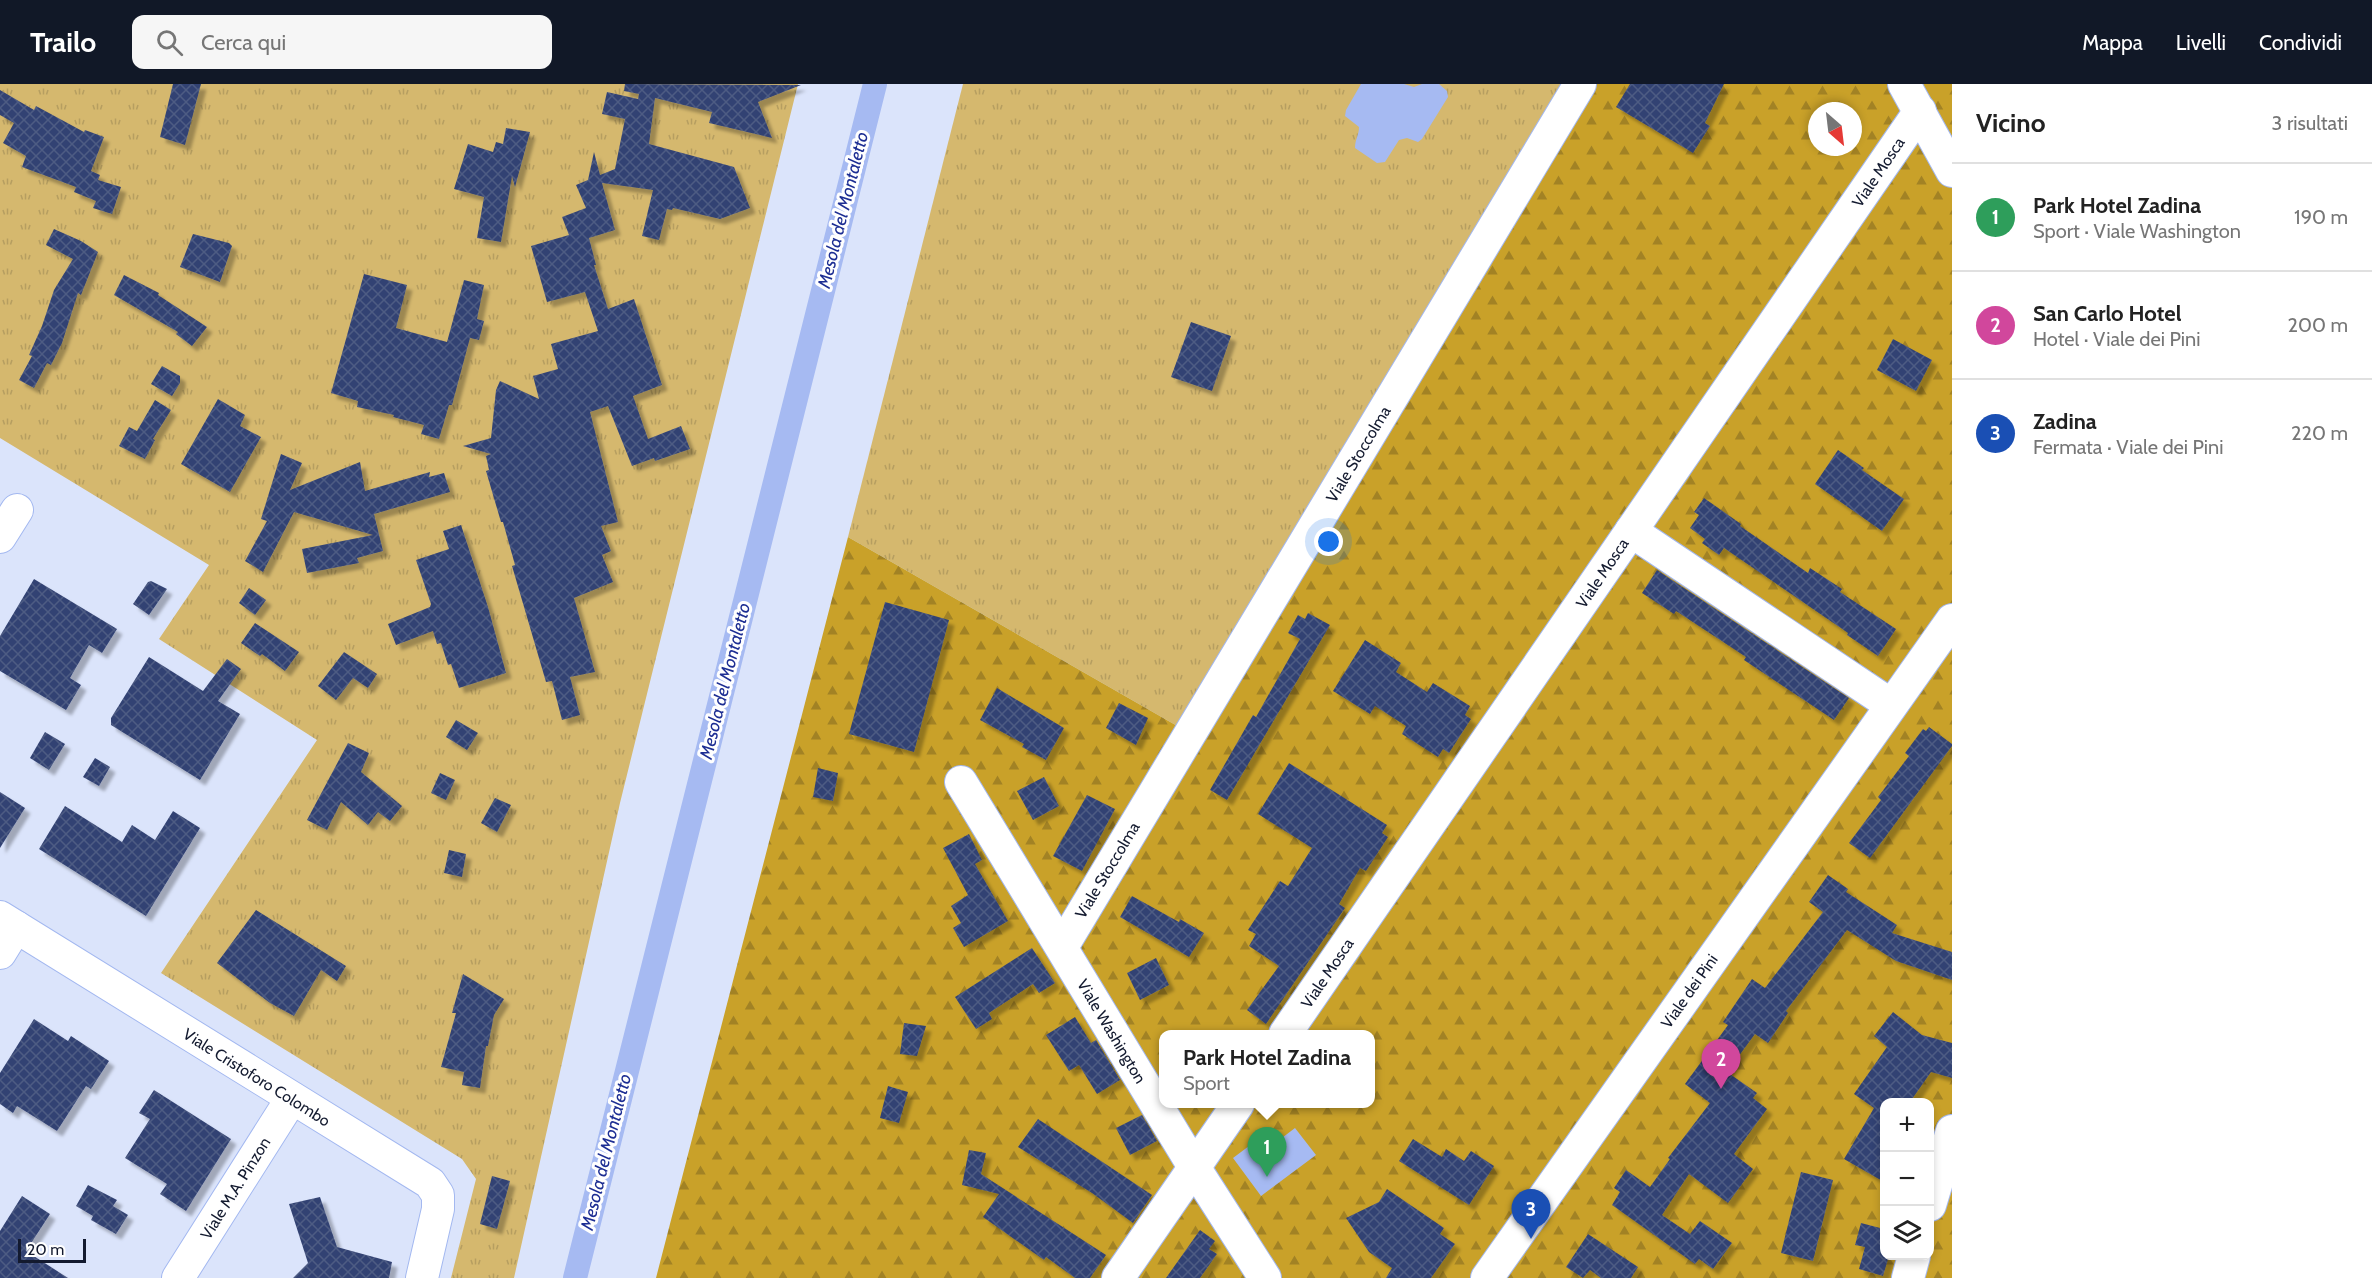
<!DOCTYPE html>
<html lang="it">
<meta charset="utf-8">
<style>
:root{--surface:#fff;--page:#f6f6f6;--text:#222;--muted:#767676;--line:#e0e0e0;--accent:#111827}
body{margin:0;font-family:Cabin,sans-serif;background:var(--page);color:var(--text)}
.controls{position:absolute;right:18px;bottom:18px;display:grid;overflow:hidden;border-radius:12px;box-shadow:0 3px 9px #0003}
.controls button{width:54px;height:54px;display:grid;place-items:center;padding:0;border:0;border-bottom:2px solid var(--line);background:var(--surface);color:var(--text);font:30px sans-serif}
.compass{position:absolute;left:1808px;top:18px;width:54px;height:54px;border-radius:50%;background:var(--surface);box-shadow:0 3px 9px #0003;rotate:152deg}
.scale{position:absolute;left:18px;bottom:15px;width:68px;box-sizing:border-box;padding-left:6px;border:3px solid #131a2f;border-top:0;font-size:16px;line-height:21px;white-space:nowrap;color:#131a2f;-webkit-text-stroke:4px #fff;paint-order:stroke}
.you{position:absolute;left:1329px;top:458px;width:21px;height:21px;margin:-15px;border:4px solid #fff;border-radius:50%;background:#1a73e8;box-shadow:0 0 0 9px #1a73e833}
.badge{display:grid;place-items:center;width:39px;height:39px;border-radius:50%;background:var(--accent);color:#fff;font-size:20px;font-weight:700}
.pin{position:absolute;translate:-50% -50px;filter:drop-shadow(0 2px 3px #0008)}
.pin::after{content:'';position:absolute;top:32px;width:21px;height:18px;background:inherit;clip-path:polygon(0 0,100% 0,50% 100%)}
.popup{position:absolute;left:1159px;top:946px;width:216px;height:78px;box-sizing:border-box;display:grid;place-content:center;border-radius:12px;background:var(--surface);filter:drop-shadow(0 2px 4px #0005);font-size:20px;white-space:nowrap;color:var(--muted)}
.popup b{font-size:22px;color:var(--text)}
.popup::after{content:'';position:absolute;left:50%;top:100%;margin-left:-12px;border:12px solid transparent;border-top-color:var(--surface)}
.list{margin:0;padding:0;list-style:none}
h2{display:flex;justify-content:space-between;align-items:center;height:78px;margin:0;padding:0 24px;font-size:26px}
h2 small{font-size:20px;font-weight:400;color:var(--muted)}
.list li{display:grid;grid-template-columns:39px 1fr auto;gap:18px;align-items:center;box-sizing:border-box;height:108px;padding:0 24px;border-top:2px solid var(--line)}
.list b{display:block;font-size:22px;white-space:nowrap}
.list p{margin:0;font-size:20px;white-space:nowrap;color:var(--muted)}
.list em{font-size:20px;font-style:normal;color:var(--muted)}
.icon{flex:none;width:33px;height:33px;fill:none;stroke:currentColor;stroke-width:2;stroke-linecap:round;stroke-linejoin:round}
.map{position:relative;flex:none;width:1952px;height:1194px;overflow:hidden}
header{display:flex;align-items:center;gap:36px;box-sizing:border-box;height:84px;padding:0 30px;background:var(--accent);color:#fff}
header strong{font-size:28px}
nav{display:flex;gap:33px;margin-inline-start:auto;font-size:21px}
.search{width:420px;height:54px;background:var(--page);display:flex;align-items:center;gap:15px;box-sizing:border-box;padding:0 21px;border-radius:12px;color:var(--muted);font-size:22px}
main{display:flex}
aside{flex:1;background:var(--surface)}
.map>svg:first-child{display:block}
.grass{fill:url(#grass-tufts)}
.forest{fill:url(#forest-firs);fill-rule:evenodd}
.water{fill:#a6baf2}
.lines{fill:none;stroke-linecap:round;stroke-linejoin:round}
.canal{stroke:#a6baf2;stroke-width:24}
.building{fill:url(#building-cross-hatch);filter:url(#shadow)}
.minor-casing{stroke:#a3b8f0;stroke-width:34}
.minor{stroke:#fff;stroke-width:32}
.labels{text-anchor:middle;stroke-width:6;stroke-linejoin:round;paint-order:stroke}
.street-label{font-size:16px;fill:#131a2f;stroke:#fff}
.water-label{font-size:18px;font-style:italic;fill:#1d2e93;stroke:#fff}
</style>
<header>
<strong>Trailo</strong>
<div class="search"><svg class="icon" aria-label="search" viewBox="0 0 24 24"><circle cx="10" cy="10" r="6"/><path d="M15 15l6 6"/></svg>Cerca qui</div>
<nav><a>Mappa</a><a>Livelli</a><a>Condividi</a></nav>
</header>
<main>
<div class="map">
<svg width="1952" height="1194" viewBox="0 0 1952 1194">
<defs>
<pattern id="grass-tufts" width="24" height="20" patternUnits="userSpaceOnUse" patternTransform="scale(1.5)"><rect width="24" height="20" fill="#d5b86e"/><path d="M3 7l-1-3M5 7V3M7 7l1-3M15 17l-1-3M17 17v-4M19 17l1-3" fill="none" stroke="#b69e60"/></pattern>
<pattern id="forest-firs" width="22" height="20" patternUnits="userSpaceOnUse" patternTransform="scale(1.5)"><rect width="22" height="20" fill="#c9a129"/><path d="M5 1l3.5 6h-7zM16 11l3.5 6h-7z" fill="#a28224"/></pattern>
<pattern id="building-cross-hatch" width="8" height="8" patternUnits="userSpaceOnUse" patternTransform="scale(1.5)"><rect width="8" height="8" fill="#334373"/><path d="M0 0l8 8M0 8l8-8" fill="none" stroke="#4e5b83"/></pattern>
<filter id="shadow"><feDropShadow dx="5.5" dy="5.5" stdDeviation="1.5" flood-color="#0004"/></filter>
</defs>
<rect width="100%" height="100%" fill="#dbe4fb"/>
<g class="grass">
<path d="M0 0H798L620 719 514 1194H451L476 1095 462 1075 161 889 317 656 159 555 209 481 0 354Z"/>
<path d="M963 0H1567L1179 643 848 453Z"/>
</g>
<path class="forest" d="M1575 0H1952V1194H656L848 453 1179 643ZM1817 27H1853V63H1817ZM1164 950H1370V1020H1164ZM1884 1018H1930V1172H1884Z"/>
<g class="water">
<path d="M1361 0H1404L1414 3 1422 0H1439L1447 7 1448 13 1422 55 1418 58 1407 54 1399 56 1385 78 1377 79 1355 64C1355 55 1359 51 1359 43L1345 32 1346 26Z"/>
<path d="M1295 1044 1316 1071 1261 1112 1233 1074 1249 1062 1258 1072Z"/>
</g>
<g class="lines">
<path class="canal" d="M575 1194 875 0"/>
</g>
<g class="building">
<path d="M173 0H201L185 61 160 53Z"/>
<path d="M625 0 801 1 758 18 772 54 709 39 712 28 655 14 649 60 734 83 750 124 720 135 673 124 672 126 667 125 659 156 642 152 653 106 602 99 615 146 589 154 596 181H594L608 225 634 215 662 301 633 312 648 355 681 342 690 365 655 377 654 374 632 382 608 322 590 328 618 438 601 442 611 467 602 471 613 498 574 514 595 588 570 593 580 631 562 636 552 597 546 598 512 482 515 481 503 438H501L486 387 489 386 486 372 491 370 463 362 491 354 496 306 500 297 539 315 533 292 558 285 551 260 598 247 585 208 547 218 531 162 569 151 562 133 586 124 576 101 588 96 594 68 600 91 615 85 625 35 602 30 607 8 638 15 639 10 624 7Z"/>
<path d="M1630 0H1724L1705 39 1710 42 1693 69 1616 23Z"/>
<path d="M0 6 34 26 36 22 84 48 85 46 104 53 91 87 100 91 98 96 121 103 112 130 93 124 96 117 74 108 76 103 22 83 26 72 3 59 14 39 0 31Z"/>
<path d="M506 44 530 48 515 103 512 92 501 158 477 154 484 113 454 105 468 60 493 68 496 58 503 60Z"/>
<path d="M54 145 81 157 98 168 81 211 78 209 62 259 51 281 47 279 34 304 19 296 32 272 29 271 42 242 54 206 73 175 46 161Z"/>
<path d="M193 150 229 159 232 162 220 198 180 183Z"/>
<path d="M364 190 407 201 396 244 447 258 464 196 484 201 477 235 484 237 479 256 470 254 452 321H449L439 355 421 350 424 341 393 333 394 331 357 323 358 317 331 309Z"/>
<path d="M124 191 159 209 158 211 207 243 192 262 176 250 178 248 114 211Z"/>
<path d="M1191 238 1231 252 1212 307 1171 293Z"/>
<path d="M1893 255 1932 276 1916 307 1877 286Z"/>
<path d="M162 282 180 292V299L172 312 151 300Z"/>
<path d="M218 315 245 331 240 342 261 353 230 408 181 380Z"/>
<path d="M155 316 171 326 153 355 155 356 145 375 119 362 129 343 137 347Z"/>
<path d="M1838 366 1864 384 1862 386 1904 415 1882 447 1815 400Z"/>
<path d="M281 370 302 379 290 406 360 378 365 407 430 388 429 393 444 389 450 408 374 430 383 467 357 474 359 479 307 489 302 465 373 451 294 428 263 488 245 477 267 437 261 435Z"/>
<path d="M1704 414 1741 440 1740 442 1808 489 1810 484 1842 505 1840 508 1896 545 1878 572 1847 551 1848 549 1724 464 1719 471 1702 459 1705 455 1690 444 1699 431 1694 428Z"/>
<path d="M461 441 488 523 506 589 459 604 451 580 448 581 441 559 437 560 433 547 396 561 388 540 430 523 431 520 416 476 449 465 443 447Z"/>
<path d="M1657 486 1849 614 1834 636 1744 576 1746 573 1676 527 1674 530 1642 509Z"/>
<path d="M34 495 117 545 102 569 89 561 70 594 81 601 66 626 0 587V552Z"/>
<path d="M151 497 167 505 149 531 133 520 148 498Z"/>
<path d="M249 504 266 516 255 531 239 519Z"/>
<path d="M885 518 949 536 914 668 849 650Z"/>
<path d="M1308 529 1330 541 1227 716 1210 706 1253 631 1256 633 1300 555 1288 549 1298 531 1305 535Z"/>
<path d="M255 539 299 568 285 587 262 570 260 572 241 559Z"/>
<path d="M1365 556 1401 579 1396 588 1427 608 1433 599 1470 622 1465 631 1471 635 1449 669 1443 665 1438 673 1402 650 1406 642 1375 622 1370 630 1333 607Z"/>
<path d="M344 568 377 590 368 604 353 594 336 616 318 602Z"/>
<path d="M149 573 203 607 227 575 241 585 218 617 240 630 200 696 111 641V634Z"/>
<path d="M997 604 1064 644 1046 676 1022 663 1024 660 980 636Z"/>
<path d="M1119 619 1148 634 1136 661 1106 644Z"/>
<path d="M456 636 478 649 467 666 446 653Z"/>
<path d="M1929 643 1952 660V662L1870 774 1849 759 1881 716 1878 713 1909 672 1905 669 1923 645 1926 647Z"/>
<path d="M45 648 65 660 49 686 30 674Z"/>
<path d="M348 659 369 669 361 688 402 722 390 737 378 728 368 741 341 718 327 746 307 736Z"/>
<path d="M95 674 110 683 99 702 83 693Z"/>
<path d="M1289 679 1387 741 1382 749 1388 753 1366 787 1360 784 1339 820 1345 824 1266 940 1247 926 1279 882 1249 862 1256 850 1248 846 1280 797 1288 802 1312 764 1258 730Z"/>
<path d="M818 684 838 689 833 717 813 713Z"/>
<path d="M440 689 455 696 446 716 431 709Z"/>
<path d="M1044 693 1059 722 1033 736 1017 707Z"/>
<path d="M0 708 25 724 0 764Z"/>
<path d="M1087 711 1115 725 1082 787 1053 772Z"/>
<path d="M495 714 511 721 497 748 481 739Z"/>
<path d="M65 722 122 758 132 741 155 756 173 727 200 744 146 832 39 765Z"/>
<path d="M969 750 982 776 975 780 1008 837 964 863 953 844 961 839 951 822 968 811 943 764Z"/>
<path d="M449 766 466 770 462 793 444 789Z"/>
<path d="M1828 791 1848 805 1846 808 1897 841 1892 849 1952 868V896L1896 877 1847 846 1786 927 1788 929 1768 959 1755 950 1727 988 1757 1009 1753 1014 1767 1025 1734 1070 1753 1085 1728 1119 1689 1090 1662 1131 1690 1150 1700 1137 1732 1159 1713 1185 1699 1175 1695 1180 1612 1121 1620 1108 1614 1104 1626 1086 1650 1103 1670 1075 1668 1074 1710 1019 1685 1000 1728 941 1723 938 1752 895 1765 904 1823 828 1809 818Z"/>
<path d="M1132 812 1179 838 1180 835 1204 849 1189 873 1120 833Z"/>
<path d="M256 826 346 882 337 897 321 886 294 932 270 919 217 879Z"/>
<path d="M1032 864 1055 899 1039 909 1033 900 989 929 992 935 976 945 955 913Z"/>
<path d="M1156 874 1169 901 1140 916 1127 889Z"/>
<path d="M463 890 504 915 494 931 488 962H486L480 1004 462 1001 464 988 441 983 456 929H452Z"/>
<path d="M1893 928 1922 951 1952 959V994L1931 988 1910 1018H1884V1098L1844 1075 1874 1024 1854 1010 1887 963 1874 952Z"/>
<path d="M1075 933 1091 959 1096 956 1120 996 1097 1010 1079 981 1069 987 1046 951Z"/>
<path d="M34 935 68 957 71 952 109 977 91 1005 86 1002 57 1047 17 1022 13 1029 0 1020V989Z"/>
<path d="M904 939 926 942 917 972 900 970Z"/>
<path d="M888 1002 908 1008 899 1039 880 1034Z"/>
<path d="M154 1006 231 1055 186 1127 160 1110 167 1100 125 1074 150 1035 139 1029Z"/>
<path d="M1142 1031 1157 1057 1130 1071 1116 1044Z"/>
<path d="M1038 1035 1152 1111 1133 1139 1092 1109 1018 1063Z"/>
<path d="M1413 1055 1442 1073 1446 1065 1464 1077 1471 1067 1494 1082 1469 1121 1399 1077Z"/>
<path d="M969 1066 986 1069 981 1090 1106 1171 1090 1194H1075L1046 1173 1044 1176 983 1133 999 1110 962 1101Z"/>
<path d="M1801 1088 1833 1096 1813 1177 1781 1169Z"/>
<path d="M492 1092 510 1097 497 1145 480 1140Z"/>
<path d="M88 1101 117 1116 113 1122 128 1131 116 1150 91 1136 93 1132 76 1122Z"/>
<path d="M1387 1105 1444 1144 1440 1150 1455 1160 1431 1194H1386L1392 1184 1369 1168 1346 1134 1379 1118Z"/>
<path d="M22 1112 50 1130 26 1167 68 1194H0V1147Z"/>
<path d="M320 1113 337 1163 392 1178 389 1194H293L308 1179 289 1120Z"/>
<path d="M1861 1139 1884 1145V1172H1889L1883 1192 1859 1185 1865 1163 1855 1161Z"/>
<path d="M1200 1146 1215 1157 1209 1165 1217 1170 1200 1194H1166Z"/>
<path d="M1588 1150 1638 1183 1631 1194H1601L1590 1186 1583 1194 1566 1183Z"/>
</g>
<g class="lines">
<g class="minor-casing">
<g id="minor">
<path d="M1904 0 1952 87"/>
<path d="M1631 447 1891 621"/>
<path d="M0 453 17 426"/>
<path d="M961 698 1194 1083 1265 1194"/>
<path d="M0 833 430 1099 438 1111V1125L422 1194"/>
<path d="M1062 863 1580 0"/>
<path d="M0 869 16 843"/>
<path d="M1285 950 1920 27"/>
<path d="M1930 1121 1952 1047"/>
<path d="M178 1194 292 1014"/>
<path d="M1118 1194 1238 1020"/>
<path d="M1487 1194 1952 536"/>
<path d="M1908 1194 1914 1172"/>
</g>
</g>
<use href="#minor" class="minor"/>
</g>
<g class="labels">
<g class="street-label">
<text transform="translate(1878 88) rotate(-56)" y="6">Viale Mosca</text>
<text transform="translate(1358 370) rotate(-59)" y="6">Viale Stoccolma</text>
<text transform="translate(1602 489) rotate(-56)" y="6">Viale Mosca</text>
<text transform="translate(1107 786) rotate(-59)" y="6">Viale Stoccolma</text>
<text transform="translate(1327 889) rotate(-56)" y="6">Viale Mosca</text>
<text transform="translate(1689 907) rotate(-55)" y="6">Viale dei Pini</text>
<text transform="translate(1112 947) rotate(59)" y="6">Viale Washington</text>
<text transform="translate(257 993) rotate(32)" y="6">Viale Cristoforo Colombo</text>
<text transform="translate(235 1104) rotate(-58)" y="6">Viale M.A. Pinzon</text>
</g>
<g class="water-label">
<text transform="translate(843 126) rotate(-76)" y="6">Mesola del Montaletto</text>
<text transform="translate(725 597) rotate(-76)" y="6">Mesola del Montaletto</text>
<text transform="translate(606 1068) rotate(-76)" y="6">Mesola del Montaletto</text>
</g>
</g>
</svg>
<div class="controls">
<button>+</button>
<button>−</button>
<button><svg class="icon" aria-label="layers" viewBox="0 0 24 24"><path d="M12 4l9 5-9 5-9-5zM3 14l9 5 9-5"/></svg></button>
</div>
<svg class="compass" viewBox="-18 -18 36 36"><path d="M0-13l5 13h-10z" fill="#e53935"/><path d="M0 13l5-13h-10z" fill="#767676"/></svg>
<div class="scale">20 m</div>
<div class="you"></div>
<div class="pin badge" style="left:1267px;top:1093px;background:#2e9e5b">1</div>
<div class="popup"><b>Park Hotel Zadina</b>Sport</div>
<div class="pin badge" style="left:1721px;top:1005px;background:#d1479c">2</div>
<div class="pin badge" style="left:1531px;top:1155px;background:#1a4fb4">3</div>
</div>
<aside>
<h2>Vicino<small>3 risultati</small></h2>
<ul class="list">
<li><span class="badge" style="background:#2e9e5b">1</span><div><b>Park Hotel Zadina</b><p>Sport · Viale Washington</p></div><em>190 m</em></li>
<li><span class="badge" style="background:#d1479c">2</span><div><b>San Carlo Hotel</b><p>Hotel · Viale dei Pini</p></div><em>200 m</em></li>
<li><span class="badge" style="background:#1a4fb4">3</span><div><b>Zadina</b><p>Fermata · Viale dei Pini</p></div><em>220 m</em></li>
</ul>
</aside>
</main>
